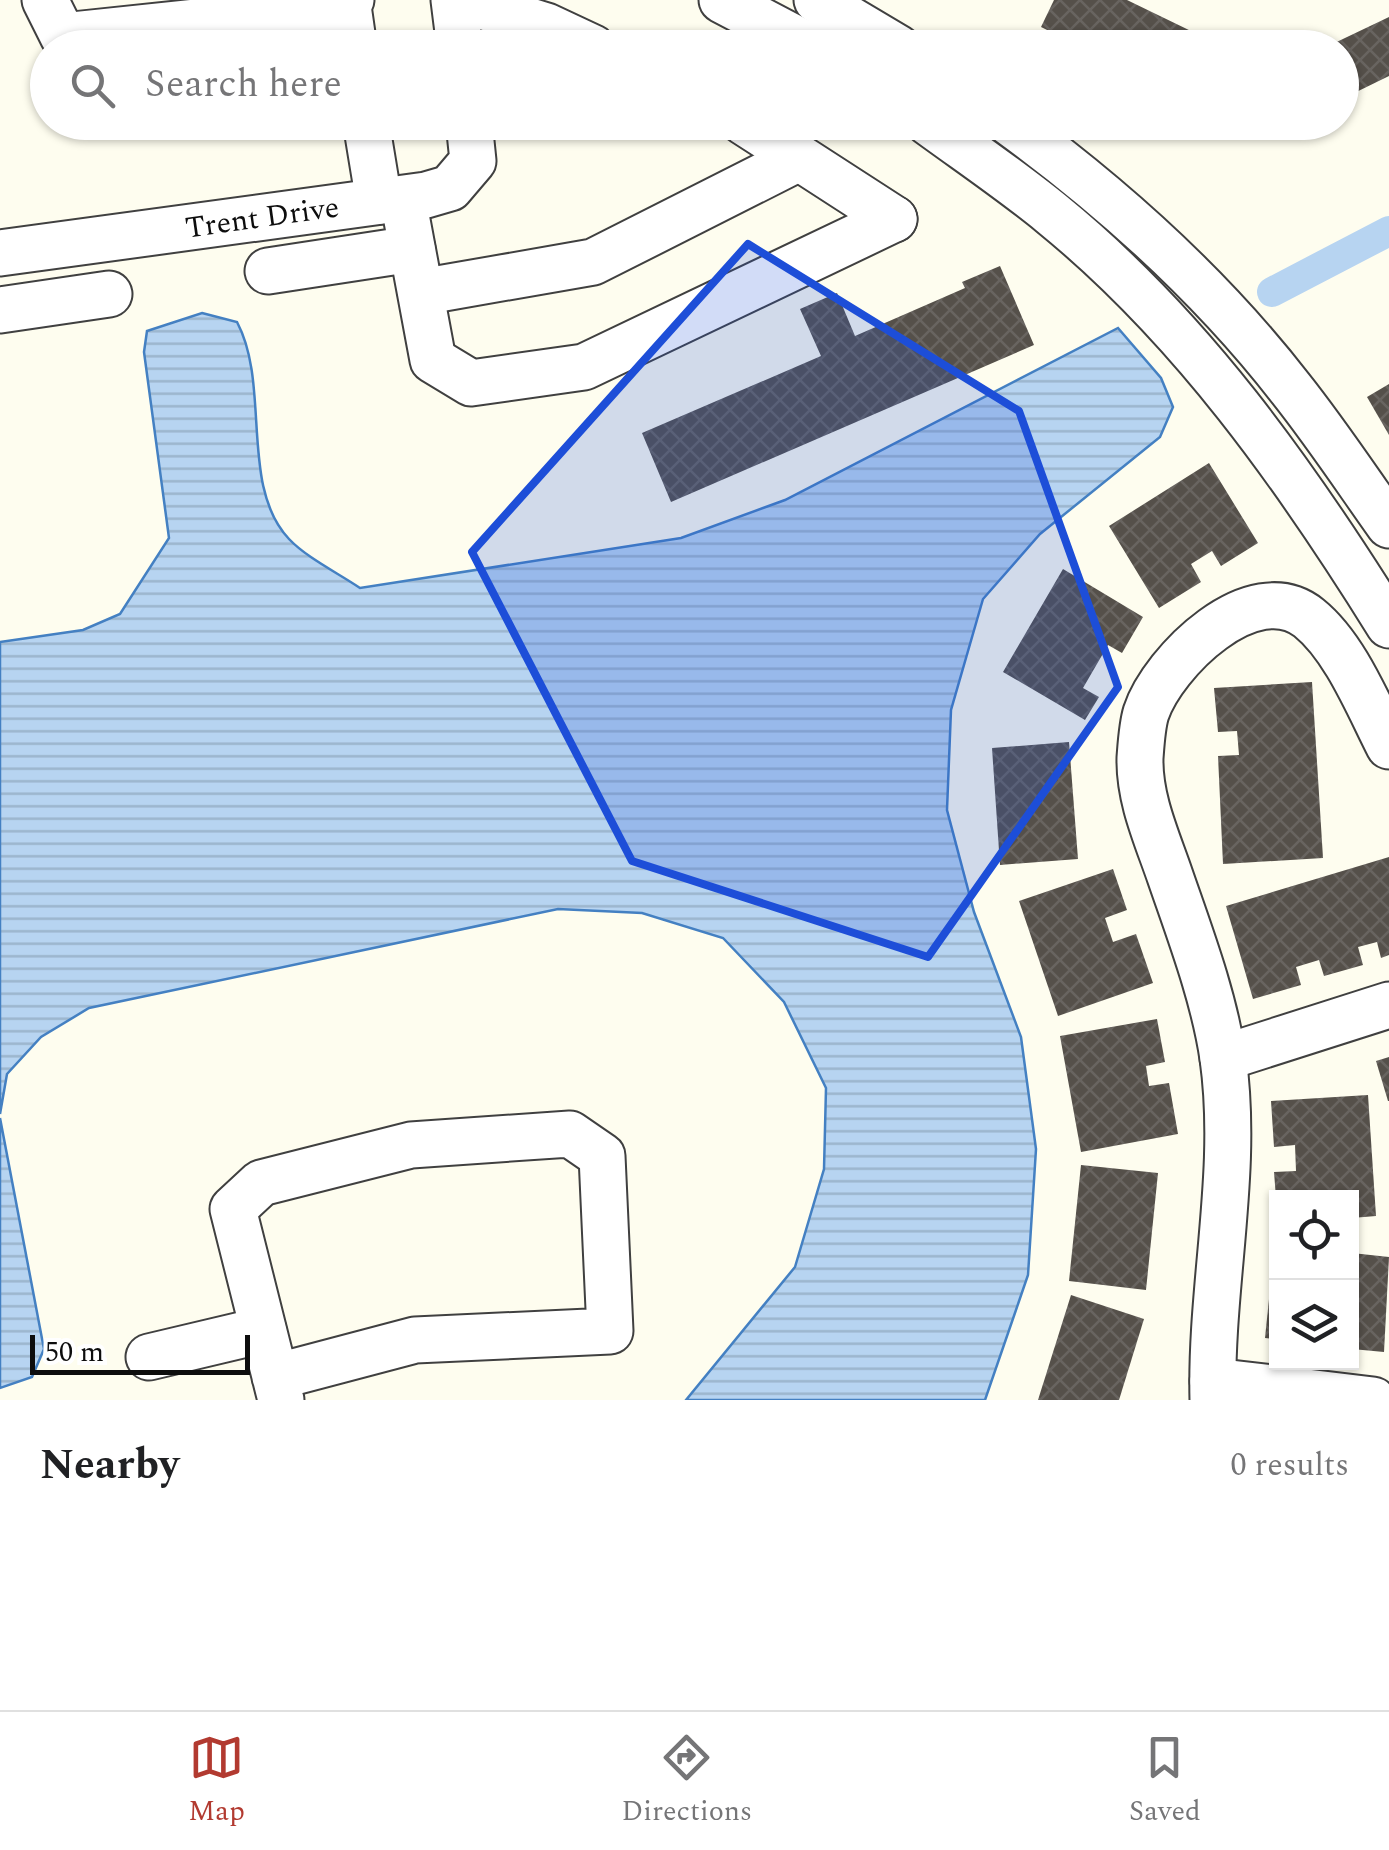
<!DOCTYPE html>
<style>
:root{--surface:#fff;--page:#f6f6f6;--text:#202124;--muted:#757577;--line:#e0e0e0;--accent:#b23a30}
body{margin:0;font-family:Spectral,serif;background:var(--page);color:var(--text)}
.controls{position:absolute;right:30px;bottom:30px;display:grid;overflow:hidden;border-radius:0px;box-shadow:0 2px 8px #0004}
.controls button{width:90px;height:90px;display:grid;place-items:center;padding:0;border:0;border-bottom:2px solid var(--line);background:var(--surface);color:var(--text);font:50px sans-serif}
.scale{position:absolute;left:30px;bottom:25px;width:220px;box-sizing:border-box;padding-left:10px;border:5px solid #0d0d0d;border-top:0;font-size:28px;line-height:35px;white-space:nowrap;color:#0d0d0d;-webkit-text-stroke:8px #fff;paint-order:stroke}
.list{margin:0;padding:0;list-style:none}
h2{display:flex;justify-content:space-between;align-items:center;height:130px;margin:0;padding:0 40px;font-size:42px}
h2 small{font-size:32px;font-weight:400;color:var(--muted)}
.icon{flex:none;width:55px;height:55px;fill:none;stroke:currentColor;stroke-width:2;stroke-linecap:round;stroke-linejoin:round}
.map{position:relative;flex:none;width:1389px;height:1400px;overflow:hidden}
.search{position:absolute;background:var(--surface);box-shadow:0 2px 8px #0004;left:30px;right:30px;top:30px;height:110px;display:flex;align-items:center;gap:25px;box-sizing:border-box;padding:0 35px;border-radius:55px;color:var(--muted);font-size:38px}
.sheet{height:310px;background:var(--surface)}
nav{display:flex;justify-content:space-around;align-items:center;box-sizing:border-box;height:140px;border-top:2px solid var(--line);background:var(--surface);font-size:28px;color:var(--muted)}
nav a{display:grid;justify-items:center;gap:5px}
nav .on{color:var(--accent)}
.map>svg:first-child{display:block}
.water{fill:url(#water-rules);stroke:#4480c2;stroke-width:2.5}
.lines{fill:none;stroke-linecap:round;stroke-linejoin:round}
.canal{stroke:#b7d4f1;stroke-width:30}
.building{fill:url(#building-cross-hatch)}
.minor-casing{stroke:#404040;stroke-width:49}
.minor{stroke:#fff;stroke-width:45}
.marked{fill:#1d4ed8;fill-opacity:0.2;stroke:#1d4ed8;stroke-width:8;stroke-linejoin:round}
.labels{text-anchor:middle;stroke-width:10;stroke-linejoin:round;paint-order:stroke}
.street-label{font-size:30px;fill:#0d0d0d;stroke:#fff}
</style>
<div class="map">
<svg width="1389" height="1400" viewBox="0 0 1389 1400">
<defs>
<pattern id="water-rules" width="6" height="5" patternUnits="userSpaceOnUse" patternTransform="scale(2.5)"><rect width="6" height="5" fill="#b7d4f1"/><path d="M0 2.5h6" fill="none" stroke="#9cb5cd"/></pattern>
<pattern id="building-cross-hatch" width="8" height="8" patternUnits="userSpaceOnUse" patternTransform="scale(2.5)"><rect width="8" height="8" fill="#55504a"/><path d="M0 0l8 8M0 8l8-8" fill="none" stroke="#686460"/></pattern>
</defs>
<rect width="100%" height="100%" fill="#fefdef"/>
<g class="water">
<path d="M202 313 237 322C271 386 239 486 289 539 307 558 338 573 360 588L681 538 785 500 1118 328 1161 378 1173 407 1160 437 1040 534 983 599 951 710 947 810 974 912 1021 1037 1036 1149 1028 1275 985 1400H686L795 1267 824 1169 826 1088 784 1002 723 938 642 913 558 909 89 1008 41 1037 7 1074 0 1114V642L83 630 120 614 169 538 144 352 147 331Z"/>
<path d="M0 1118 44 1349 32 1377 0 1388Z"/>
</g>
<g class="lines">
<path class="canal" d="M1272 292 1389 231"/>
</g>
<g class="building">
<path d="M1054 0H1127L1226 48H1084L1041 27Z"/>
<path d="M1389 17V76L1342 99V48H1324Z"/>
<path d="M1000 266 1034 345 671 502 642 433 821 356 800 309 837 293 855 336 965 288 962 282Z"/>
<path d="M1389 384V435L1367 397Z"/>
<path d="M1209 463 1258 543 1221 566 1212 551 1191 564 1201 582 1159 608 1109 526Z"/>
<path d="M1063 569 1143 617 1122 653 1108 645 1083 688 1099 697 1085 720 1003 672Z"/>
<path d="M1312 682 1323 858 1223 864 1218 756 1239 755 1237 731 1218 732 1214 688Z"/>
<path d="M1069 742 1078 859 1000 865 992 748Z"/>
<path d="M1389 857V955L1381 958 1377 942 1358 947 1363 965 1324 976 1319 960 1296 967 1301 985 1253 999 1226 906Z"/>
<path d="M1113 869 1127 910 1105 918 1113 942 1136 934 1153 983 1058 1016 1019 901Z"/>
<path d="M1157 1019 1165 1062 1146 1066 1149 1086 1169 1083 1178 1134 1081 1152 1060 1036Z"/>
<path d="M1389 1057V1101H1388L1376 1061Z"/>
<path d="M1368 1095 1376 1216 1352 1218V1198H1276L1274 1172 1296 1171 1295 1145 1274 1147 1271 1101Z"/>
<path d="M1081 1165 1158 1173 1146 1290 1069 1281Z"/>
<path d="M1274 1251H1276V1339L1265 1338Z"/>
<path d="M1352 1253 1389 1257 1384 1352 1352 1349Z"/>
<path d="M1071 1295 1144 1319 1119 1400H1038Z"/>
</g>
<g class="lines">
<g class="minor-casing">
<g id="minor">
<path d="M45 0 63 36 348 6"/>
<path d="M351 0 348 6 354 48"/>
<path d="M454 0 460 48"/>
<path d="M462 0 546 26 593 48"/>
<path d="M722 0 813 48"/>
<path d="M817 0 898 48"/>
<path d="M366 122 379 201"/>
<path d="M744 122 894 219"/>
<path d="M928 122C969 152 1012 181 1051 213 1190 326 1295 474 1389 625"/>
<path d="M1009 122C1113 198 1212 287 1291 389 1326 433 1357 480 1389 525"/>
<path d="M403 199 433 360 471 383 584 367 894 219"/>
<path d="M0 253 426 195 450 188 473 161 469 122"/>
<path d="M268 271 412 249"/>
<path d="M421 292 593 262 799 158"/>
<path d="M0 310 109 294"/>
<path d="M1223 1058 1389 1005"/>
<path d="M149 1357 263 1330"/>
<path d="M275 1377 415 1340 610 1331 602 1156 570 1134 411 1145 261 1183 233 1209 281 1400"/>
<path d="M1213 1381 1373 1400"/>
<path d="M1213 1400C1210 1286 1239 1172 1223 1058 1214 997 1190 934 1170 876 1157 838 1139 799 1140 758 1141 745 1142 726 1146 713 1163 662 1253 573 1309 618 1345 647 1368 705 1389 746"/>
</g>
</g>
<use href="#minor" class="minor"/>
</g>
<path class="marked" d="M748 244 1019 411 1118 687 928 957 632 861 472 552Z"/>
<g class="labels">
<g class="street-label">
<text transform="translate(262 217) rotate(-8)" y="10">Trent Drive</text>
</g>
</g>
</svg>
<div class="controls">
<button><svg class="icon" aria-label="locate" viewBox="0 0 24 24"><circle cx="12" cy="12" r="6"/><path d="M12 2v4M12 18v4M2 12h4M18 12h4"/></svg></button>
<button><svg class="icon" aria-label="layers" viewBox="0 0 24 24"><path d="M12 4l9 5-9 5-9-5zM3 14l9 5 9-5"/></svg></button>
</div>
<div class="scale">50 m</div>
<div class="search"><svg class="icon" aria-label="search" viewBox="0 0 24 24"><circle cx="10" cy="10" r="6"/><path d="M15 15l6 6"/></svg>Search here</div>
</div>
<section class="sheet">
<h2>Nearby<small>0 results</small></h2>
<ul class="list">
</ul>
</section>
<nav>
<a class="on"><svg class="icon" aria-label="map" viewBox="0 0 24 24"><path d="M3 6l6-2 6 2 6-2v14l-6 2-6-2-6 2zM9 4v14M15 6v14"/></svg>Map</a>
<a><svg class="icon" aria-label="directions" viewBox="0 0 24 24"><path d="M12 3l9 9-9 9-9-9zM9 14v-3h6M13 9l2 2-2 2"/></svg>Directions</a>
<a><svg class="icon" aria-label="saved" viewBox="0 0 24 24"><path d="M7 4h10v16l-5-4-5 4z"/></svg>Saved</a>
</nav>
